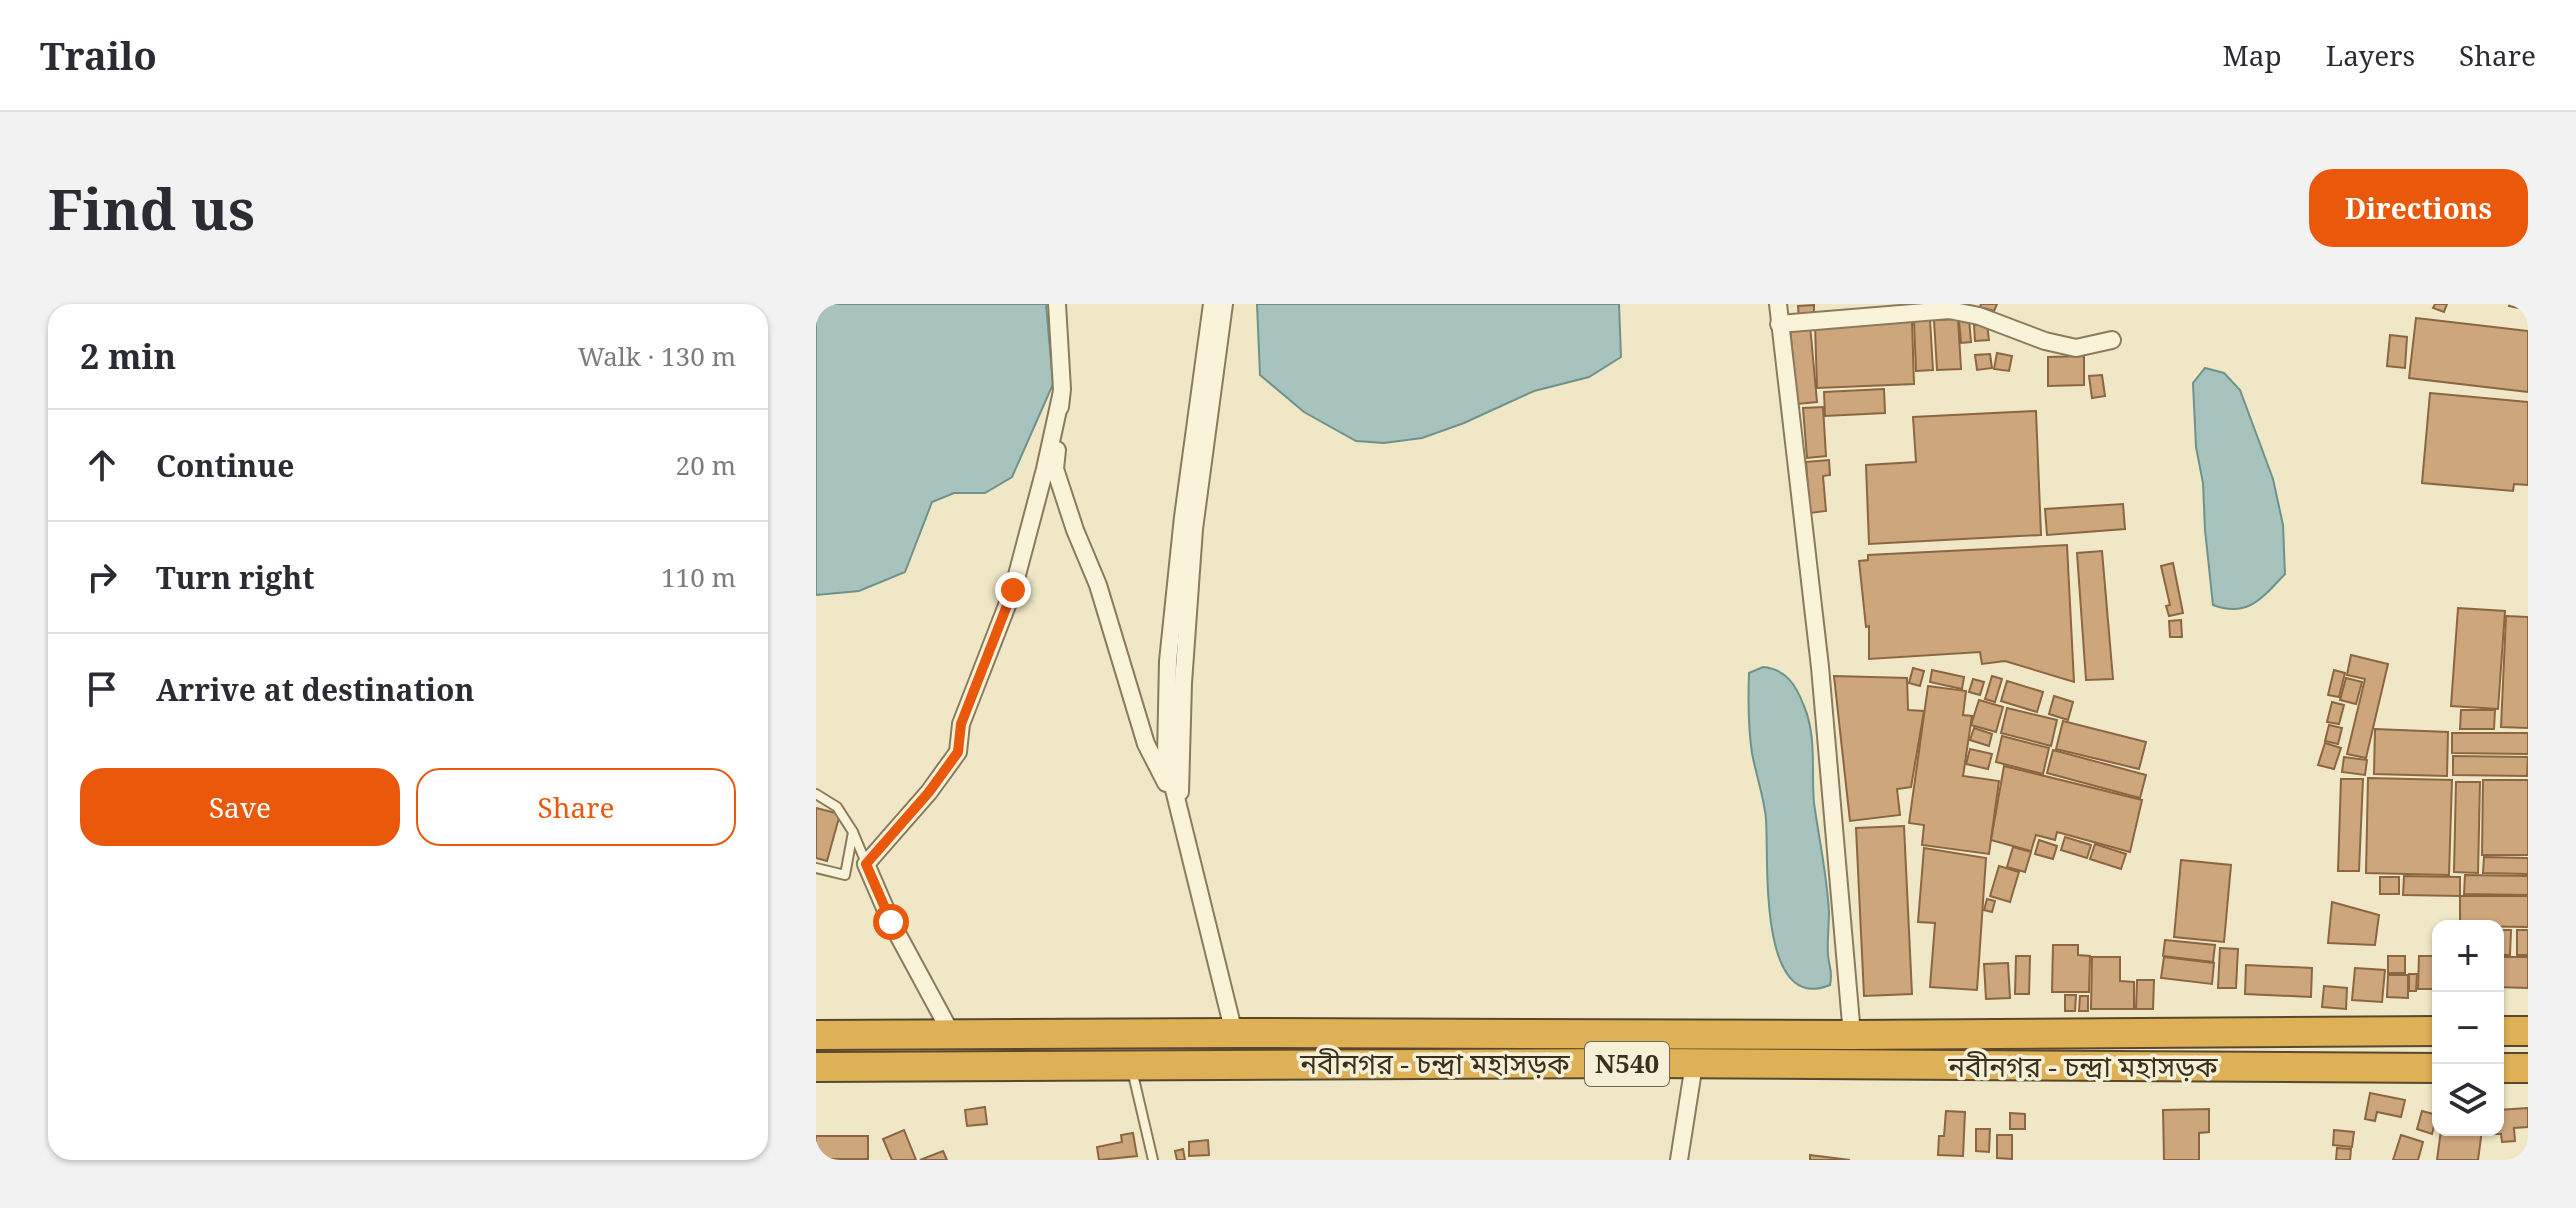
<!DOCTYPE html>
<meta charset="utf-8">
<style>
:root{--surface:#fff;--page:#f2f2f3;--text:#2b2b33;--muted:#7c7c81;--line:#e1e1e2;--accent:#ea580c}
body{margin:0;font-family:"Noto Serif","Noto Sans Bengali",serif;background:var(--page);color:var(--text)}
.controls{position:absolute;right:24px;bottom:24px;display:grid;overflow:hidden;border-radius:16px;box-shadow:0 2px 6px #0004}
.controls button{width:72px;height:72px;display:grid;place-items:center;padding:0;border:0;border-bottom:2px solid var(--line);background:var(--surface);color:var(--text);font:40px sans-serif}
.stop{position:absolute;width:24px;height:24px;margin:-18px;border:6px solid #ea580c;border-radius:50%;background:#fff}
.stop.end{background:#ea580c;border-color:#fff;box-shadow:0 2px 8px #0008}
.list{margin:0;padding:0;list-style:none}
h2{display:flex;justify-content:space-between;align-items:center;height:104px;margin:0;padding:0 32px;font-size:34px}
h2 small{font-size:26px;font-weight:400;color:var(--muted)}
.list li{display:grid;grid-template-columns:52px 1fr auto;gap:24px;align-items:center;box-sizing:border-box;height:112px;padding:0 32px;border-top:2px solid var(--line)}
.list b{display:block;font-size:30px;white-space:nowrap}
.list em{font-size:26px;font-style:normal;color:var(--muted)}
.actions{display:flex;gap:16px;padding:24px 32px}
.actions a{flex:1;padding:18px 0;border:2px solid var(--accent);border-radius:24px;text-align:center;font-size:28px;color:var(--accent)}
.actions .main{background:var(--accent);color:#fff}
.icon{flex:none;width:44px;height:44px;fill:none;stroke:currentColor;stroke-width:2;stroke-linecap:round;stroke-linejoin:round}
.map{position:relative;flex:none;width:1712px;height:856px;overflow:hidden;border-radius:24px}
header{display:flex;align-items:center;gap:48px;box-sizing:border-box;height:112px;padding:0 40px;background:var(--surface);border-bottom:2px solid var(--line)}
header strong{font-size:38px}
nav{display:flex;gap:44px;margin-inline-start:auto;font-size:28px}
.intro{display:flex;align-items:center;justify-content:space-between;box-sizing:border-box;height:192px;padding:0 48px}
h1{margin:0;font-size:56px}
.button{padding:20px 36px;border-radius:24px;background:var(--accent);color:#fff;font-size:28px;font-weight:700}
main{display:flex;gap:48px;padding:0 48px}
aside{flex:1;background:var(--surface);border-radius:24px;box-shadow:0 2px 6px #0004}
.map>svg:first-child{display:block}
.water{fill:#a8c3be;stroke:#6e928c;stroke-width:2}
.building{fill:#cea67c;stroke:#8b6641;stroke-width:2}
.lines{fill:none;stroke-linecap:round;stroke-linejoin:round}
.lane-casing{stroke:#8b7a5b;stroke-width:12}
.street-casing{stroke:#8b7a5b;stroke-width:20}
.highway-casing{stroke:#59472f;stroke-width:32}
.lane{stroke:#f9f3da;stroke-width:8}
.street{stroke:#f9f3da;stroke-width:16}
.highway{stroke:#dfb157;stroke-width:28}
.route{stroke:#ea580c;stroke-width:10}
.labels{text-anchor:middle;stroke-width:7;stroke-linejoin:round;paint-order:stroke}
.shield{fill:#f6f0d6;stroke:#736a56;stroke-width:2}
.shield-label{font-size:26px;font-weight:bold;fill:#3b301f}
.street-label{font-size:28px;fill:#3b301f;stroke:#f6f0d6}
</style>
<header>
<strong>Trailo</strong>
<nav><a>Map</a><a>Layers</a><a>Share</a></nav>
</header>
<div class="intro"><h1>Find us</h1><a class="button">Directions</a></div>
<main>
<aside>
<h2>2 min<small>Walk · 130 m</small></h2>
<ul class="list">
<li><svg class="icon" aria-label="ahead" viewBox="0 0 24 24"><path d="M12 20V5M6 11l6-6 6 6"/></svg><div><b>Continue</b></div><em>20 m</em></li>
<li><svg class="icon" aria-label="right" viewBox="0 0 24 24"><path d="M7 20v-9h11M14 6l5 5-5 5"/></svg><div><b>Turn right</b></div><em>110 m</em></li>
<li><svg class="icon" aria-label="arrive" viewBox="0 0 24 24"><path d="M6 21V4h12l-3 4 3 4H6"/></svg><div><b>Arrive at destination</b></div></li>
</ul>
<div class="actions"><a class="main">Save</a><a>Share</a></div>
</aside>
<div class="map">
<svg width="1712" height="856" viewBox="0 0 1712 856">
<rect width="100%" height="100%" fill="#efe7c6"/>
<g class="water">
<path d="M0 0H230L237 80 196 173 169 189H138L116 198 89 268 43 287 0 291Z"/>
<path d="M441 0H803L805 53 773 73 718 87 648 119 606 134 568 139 540 137 488 108 444 71Z"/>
<path d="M1389 64 1408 69 1424 86 1457 175 1467 221 1469 270C1446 294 1432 314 1397 301L1389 226 1387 179 1380 143 1377 79Z"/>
<path d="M947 363C970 365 980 381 988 402 1001 433 995 466 998 499 1003 535 1011 571 1013 608 1013 622 1011 637 1012 651 1013 664 1017 666 1014 681 941 711 953 554 950 515 948 493 940 471 936 449 932 422 932 396 933 369Z"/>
</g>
<g class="building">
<path d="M1165 0H1181L1178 7 1164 3Z"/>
<path d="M1619 0H1631L1628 8 1617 4Z"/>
<path d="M1694 0H1712V6L1693 2Z"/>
<path d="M998 1V15H983L982 2Z"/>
<path d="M1600 14 1712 27V88L1593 74Z"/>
<path d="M1142 15 1145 65 1121 66 1118 16Z"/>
<path d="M1153 15 1155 38 1145 39 1143 16Z"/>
<path d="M1096 16 1098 80 1001 84 999 20Z"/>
<path d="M1114 16 1117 66 1100 67 1098 17Z"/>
<path d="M1171 20 1173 36 1159 37 1158 21Z"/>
<path d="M994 21 1001 98 981 100 974 23Z"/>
<path d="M1574 31 1591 33 1589 64 1571 62Z"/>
<path d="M1181 49 1196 52 1193 67 1178 65Z"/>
<path d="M1174 50 1176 64 1161 66 1159 51Z"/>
<path d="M1268 52V81L1232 82V53Z"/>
<path d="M1286 71 1289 92 1276 94 1273 72Z"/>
<path d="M1068 85 1069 109 1009 112 1008 88Z"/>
<path d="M1614 89 1712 98V181L1698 180 1697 187 1606 179Z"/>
<path d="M1007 103 1010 152 991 154 987 104Z"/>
<path d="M1220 107 1225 231 1053 240 1050 161 1100 158 1097 113Z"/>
<path d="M1013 156 1014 171 1007 172 1010 207 994 209 990 158Z"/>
<path d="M1307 200 1309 225 1231 231 1229 205Z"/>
<path d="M1251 241 1258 378 1189 357 1166 360 1164 348 1053 355V322L1050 323 1043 257 1052 256V251Z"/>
<path d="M1286 247 1297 375 1270 376 1261 249Z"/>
<path d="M1357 259 1367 309 1353 312 1350 302 1354 301 1345 262Z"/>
<path d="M1642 304 1689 307 1682 405 1635 402Z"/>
<path d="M1690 312 1712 313V424L1685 423Z"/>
<path d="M1365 316 1366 333H1354L1353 317Z"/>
<path d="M1535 351 1572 360 1550 454 1531 450 1549 375 1531 371Z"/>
<path d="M1097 364 1108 367 1104 382 1093 379Z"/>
<path d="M1116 366 1148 373 1146 385 1114 378Z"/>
<path d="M1518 366 1529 369 1523 393 1512 391Z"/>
<path d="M1018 372 1091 374 1092 406 1108 407 1095 483 1081 485 1084 511 1034 517Z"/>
<path d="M1176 372 1186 375 1179 398 1169 395Z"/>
<path d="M1530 374 1546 378 1540 400 1524 396Z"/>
<path d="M1157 375 1168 378 1164 391 1153 388Z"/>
<path d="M1191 377 1227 388 1221 408 1185 397Z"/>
<path d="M1112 382 1150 387 1147 411 1156 412 1147 472 1183 477 1173 550 1106 541 1108 521 1093 519Z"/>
<path d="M1238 392 1257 398 1252 416 1233 410Z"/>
<path d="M1163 396 1187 403 1180 428 1155 421Z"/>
<path d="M1516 398 1528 401 1523 420 1511 418Z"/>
<path d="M1191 404 1241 416 1235 442 1185 429Z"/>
<path d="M1645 406H1679L1678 425H1644Z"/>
<path d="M1247 417 1330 438 1323 465 1240 445Z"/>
<path d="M1513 421 1526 424 1522 440 1509 437Z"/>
<path d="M1158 424 1176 430 1173 442 1154 436Z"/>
<path d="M1559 425 1632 428 1631 472 1558 470Z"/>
<path d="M1636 429H1712V450L1636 449Z"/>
<path d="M1186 432 1233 444 1227 470 1180 458Z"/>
<path d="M1509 439 1525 444 1518 465 1502 461Z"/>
<path d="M1154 445 1176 450 1172 465 1150 460Z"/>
<path d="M1237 446 1330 471 1324 494 1231 469Z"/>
<path d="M1637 452 1712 453 1711 472 1637 471Z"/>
<path d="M1528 453 1551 456 1549 471 1526 468Z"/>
<path d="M1188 462 1326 496 1314 548 1241 528 1239 536 1220 531 1215 547 1175 536Z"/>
<path d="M1552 474 1636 476 1633 571 1550 569Z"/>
<path d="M1525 475H1547L1543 567H1522Z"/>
<path d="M1667 476H1712V551H1666Z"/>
<path d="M1640 478H1664L1662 569 1638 568Z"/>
<path d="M0 504 24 510 11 557 0 554Z"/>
<path d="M1088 522 1096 690 1048 692 1040 524Z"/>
<path d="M1249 533 1275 541 1271 554 1245 546Z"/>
<path d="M1223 536 1241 542 1237 555 1219 550Z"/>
<path d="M1279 540 1310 550 1305 565 1274 555Z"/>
<path d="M1197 543 1215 548 1209 568 1191 563Z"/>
<path d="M1108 544 1170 554 1161 686 1114 683 1119 619 1102 618Z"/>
<path d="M1668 553 1712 554V570L1667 569Z"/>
<path d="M1365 556 1415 561 1408 638 1358 633Z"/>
<path d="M1183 562 1203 568 1194 598 1174 592Z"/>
<path d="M1649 571 1712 572V591L1648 590Z"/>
<path d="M1588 572 1644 573V592L1587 591Z"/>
<rect x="1564" y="573" width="19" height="17"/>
<path d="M1644 592H1712V623L1644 622Z"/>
<path d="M1171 595 1179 597 1176 608 1168 606Z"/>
<path d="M1516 598 1563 611 1559 641 1512 639Z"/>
<path d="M1682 626H1695L1694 651H1682Z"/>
<rect x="1701" y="626" width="11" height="25"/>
<path d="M1349 636 1399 641 1397 658 1347 652Z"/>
<path d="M1237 641H1262V651L1274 652 1273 688H1236Z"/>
<path d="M1404 644 1422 645 1420 684H1402Z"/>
<path d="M1200 652H1214L1213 690H1199Z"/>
<rect x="1572" y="652" width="17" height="17"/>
<path d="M1603 652H1622V685H1602Z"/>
<path d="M1276 653H1304V677L1318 678V705H1275Z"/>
<path d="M1348 653 1398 659 1396 680 1345 674Z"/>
<path d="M1682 653H1712V684L1682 683Z"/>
<path d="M1192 659 1194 694 1170 695 1168 660Z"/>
<path d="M1430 661 1496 664 1495 693 1429 690Z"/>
<path d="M1539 664 1569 666 1566 698 1536 696Z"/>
<path d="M1593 670H1601L1600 687H1593Z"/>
<path d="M1572 671H1592V694L1571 693Z"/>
<path d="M1321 676H1338L1337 705H1320Z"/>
<path d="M1508 682 1531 684 1530 705 1506 703Z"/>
<path d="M1249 691H1260L1259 707H1249Z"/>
<path d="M1264 692H1272V707H1263Z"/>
<path d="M1554 789 1589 796 1585 813 1561 808 1559 817 1549 815Z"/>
<path d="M169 803 171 820 151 822 149 806Z"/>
<path d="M1712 804V823L1698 824 1699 837 1686 838 1685 830H1676V826H1682V806Z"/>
<path d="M1393 805V828L1383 829V856H1348L1347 806Z"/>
<path d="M1130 807 1149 808 1147 852 1122 851 1123 832H1128Z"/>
<path d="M1606 807 1621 811 1616 830 1601 825Z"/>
<path d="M1194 809 1209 810V825H1194Z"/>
<path d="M1160 825H1174L1173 848 1160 847Z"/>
<path d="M88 826 100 856H76L67 835Z"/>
<path d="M1518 826 1538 828 1536 843 1517 841Z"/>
<path d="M1625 826H1666L1662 856H1621Z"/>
<path d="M317 829 321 852 283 856 281 843 306 838 305 831Z"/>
<path d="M1181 831H1196V855L1181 854Z"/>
<path d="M1585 831 1607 838 1602 856H1577Z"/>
<rect x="0" y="832" width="52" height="23"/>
<path d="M392 836 393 851 373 852V838Z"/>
<path d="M1521 844 1535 845 1534 856H1520Z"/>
<path d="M367 845 369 856H361L359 847Z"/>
<path d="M127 847 131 856H104Z"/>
<path d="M994 851 1034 856H994Z"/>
</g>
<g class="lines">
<g class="lane-casing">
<g id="lane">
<path d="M0 490 21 503 37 528"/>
<path d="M0 564 29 571 37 528 50 559"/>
<path d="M316 766 337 856"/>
</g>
</g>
<g class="street-casing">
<g id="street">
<path d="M241 0 246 85 244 103"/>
<path d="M396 0 367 213 352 357 350 453 418 729"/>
<path d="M962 0 1004 363 1036 731"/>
<path d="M963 20 1133 6 1163 12 1229 37 1260 44 1296 36"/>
<path d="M241 146 239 165 259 226 282 281 330 440 350 479"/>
<path d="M364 488 367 379 378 225 408 0"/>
<path d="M135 729 75 618 50 560 113 488 142 448 145 420 197 286 229 165 245 92"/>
<path d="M863 856 878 760"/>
</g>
</g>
<g class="highway-casing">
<g id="highway">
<path d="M1682 727H1712"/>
<path d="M0 731 418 729 1036 731 1622 727"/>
<path d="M0 763 830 759 1622 764"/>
<path d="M1682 764H1712"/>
</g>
</g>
<use href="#lane" class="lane"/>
<use href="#street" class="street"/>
<use href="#highway" class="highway"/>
</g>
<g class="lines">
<path class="route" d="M75 618 50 560 113 488 142 448 145 420 197 286"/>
</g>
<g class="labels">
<rect class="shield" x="769" y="738" width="84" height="44" rx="6"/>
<g class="shield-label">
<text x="811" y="769">N540</text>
</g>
<g class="street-label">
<text x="619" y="770">নবীনগর - চন্দ্রা মহাসড়ক</text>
<text x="1267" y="773">নবীনগর - চন্দ্রা মহাসড়ক</text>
</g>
</g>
</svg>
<div class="controls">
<button>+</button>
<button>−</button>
<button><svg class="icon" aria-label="layers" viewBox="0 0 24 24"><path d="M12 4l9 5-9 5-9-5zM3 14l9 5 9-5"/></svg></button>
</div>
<div class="stop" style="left:75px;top:618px"></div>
<div class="stop end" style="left:197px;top:286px"></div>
</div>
</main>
